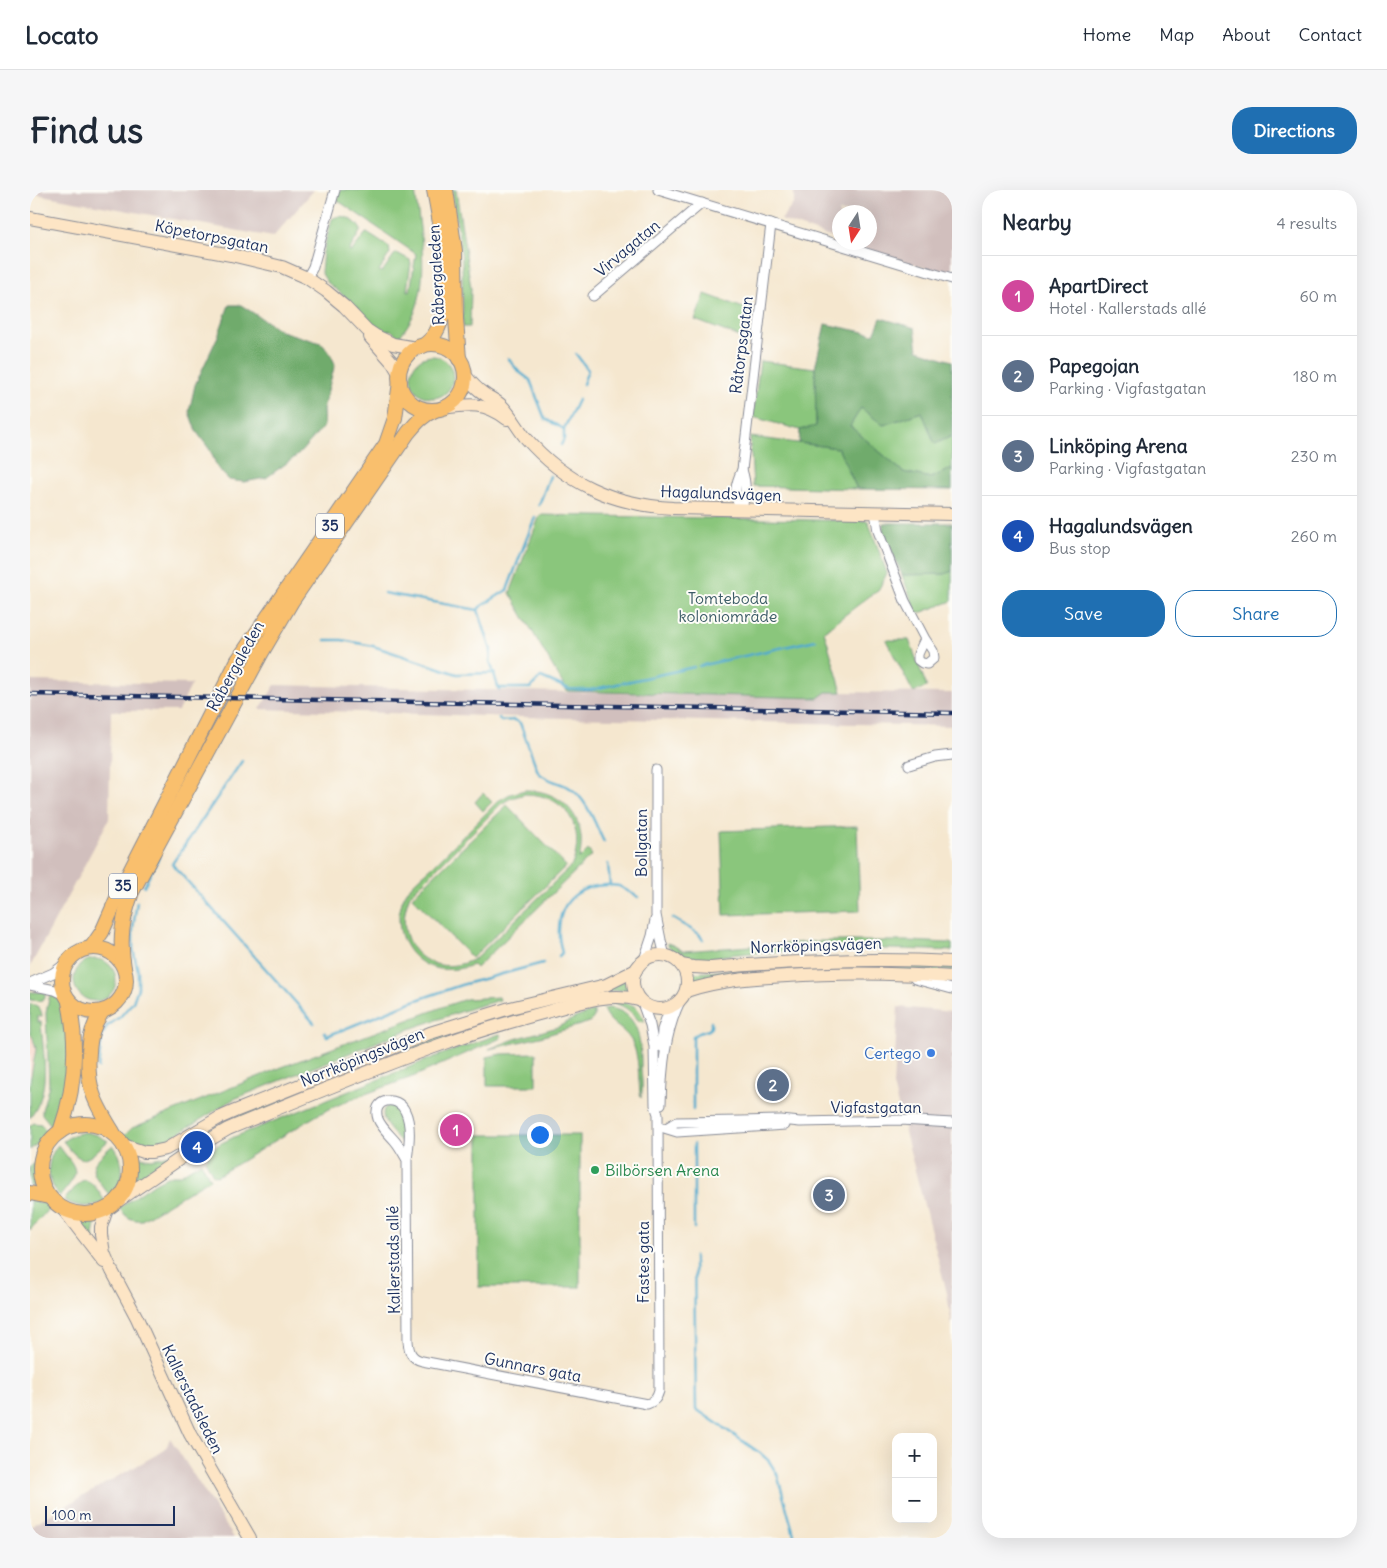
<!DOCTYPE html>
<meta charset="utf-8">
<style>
:root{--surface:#fff;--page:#f6f6f7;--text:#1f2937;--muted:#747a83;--line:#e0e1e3;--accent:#1f6fb2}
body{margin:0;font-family:Delius,sans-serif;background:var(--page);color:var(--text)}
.controls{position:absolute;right:15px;bottom:15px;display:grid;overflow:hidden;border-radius:10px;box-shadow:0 5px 20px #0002}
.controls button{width:45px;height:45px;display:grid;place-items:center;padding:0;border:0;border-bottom:1px solid var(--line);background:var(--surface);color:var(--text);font:25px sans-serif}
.compass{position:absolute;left:802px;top:15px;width:45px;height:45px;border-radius:50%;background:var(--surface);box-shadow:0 5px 20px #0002;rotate:192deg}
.scale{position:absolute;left:15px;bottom:12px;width:130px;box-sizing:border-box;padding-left:5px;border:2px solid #1b2f5e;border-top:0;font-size:14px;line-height:18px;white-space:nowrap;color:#1b2f5e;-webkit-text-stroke:4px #fdfcf7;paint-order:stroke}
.you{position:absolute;left:509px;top:944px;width:18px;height:18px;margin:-12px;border:4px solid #fff;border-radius:50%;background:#1a73e8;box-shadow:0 0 0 8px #1a73e833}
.badge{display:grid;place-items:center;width:32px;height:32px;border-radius:50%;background:var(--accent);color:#fff;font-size:16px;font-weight:700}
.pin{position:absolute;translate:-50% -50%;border:2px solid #fff;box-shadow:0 1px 5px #0006}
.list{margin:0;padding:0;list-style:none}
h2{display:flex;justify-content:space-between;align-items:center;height:65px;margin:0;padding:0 20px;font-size:21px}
h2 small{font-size:16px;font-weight:400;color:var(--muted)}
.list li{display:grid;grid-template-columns:32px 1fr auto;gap:15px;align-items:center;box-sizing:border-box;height:80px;padding:0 20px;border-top:1px solid var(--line)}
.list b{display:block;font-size:19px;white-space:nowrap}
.list p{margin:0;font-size:16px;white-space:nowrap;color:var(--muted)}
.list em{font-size:16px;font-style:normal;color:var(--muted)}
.actions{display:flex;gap:10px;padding:15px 20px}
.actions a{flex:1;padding:11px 0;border:1px solid var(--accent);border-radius:20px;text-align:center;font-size:18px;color:var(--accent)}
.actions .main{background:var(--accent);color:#fff}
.map{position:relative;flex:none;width:922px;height:1348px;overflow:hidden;border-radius:20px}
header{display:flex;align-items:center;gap:30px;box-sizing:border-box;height:70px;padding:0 25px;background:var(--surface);border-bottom:1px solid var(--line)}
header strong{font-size:24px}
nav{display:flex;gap:28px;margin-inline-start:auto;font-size:18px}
.intro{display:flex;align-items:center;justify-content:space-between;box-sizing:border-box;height:120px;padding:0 30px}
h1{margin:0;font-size:35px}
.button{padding:12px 22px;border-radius:20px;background:var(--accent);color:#fff;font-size:18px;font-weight:700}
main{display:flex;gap:30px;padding:0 30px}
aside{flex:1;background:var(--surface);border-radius:20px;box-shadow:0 5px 20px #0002}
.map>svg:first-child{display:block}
.built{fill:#f6d2c3}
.industrial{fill:#d1bfbd}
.green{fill:#8ac67c;stroke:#527a6d;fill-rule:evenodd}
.forest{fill:#6fab6c;stroke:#456d65}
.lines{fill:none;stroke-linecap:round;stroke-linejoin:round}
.stream{stroke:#4faacd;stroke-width:2.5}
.street-casing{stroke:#888b96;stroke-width:11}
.secondary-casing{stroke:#888b96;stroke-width:14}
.primary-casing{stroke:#888b96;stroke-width:16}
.street{stroke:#fff;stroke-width:9}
.secondary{stroke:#fde5c5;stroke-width:12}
.primary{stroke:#f9bf6d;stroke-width:14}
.rail-casing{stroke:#1b2f5e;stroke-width:4.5}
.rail{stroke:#fdfcf7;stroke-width:2.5;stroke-dasharray:8;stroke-linecap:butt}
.shop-dot{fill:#3f7fe0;stroke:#fdfcf7;stroke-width:2}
.leisure-dot{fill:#2e9e5b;stroke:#fdfcf7;stroke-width:2}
.labels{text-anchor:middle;stroke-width:4;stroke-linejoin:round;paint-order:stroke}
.shield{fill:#fdfcf7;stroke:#5f6c8c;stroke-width:1}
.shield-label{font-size:15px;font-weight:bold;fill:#1b2f5e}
.street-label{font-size:16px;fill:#1b2f5e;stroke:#fdfcf7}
.park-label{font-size:16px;fill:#3c5c67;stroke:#fdfcf7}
.shop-label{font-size:16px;fill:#366cbe;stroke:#fdfcf7;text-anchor:end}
.leisure-label{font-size:16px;fill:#27864d;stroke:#fdfcf7;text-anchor:start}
</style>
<header>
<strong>Locato</strong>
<nav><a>Home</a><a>Map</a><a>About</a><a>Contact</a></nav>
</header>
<div class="intro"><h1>Find us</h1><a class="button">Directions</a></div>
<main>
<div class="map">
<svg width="922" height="1348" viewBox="0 0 922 1348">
<rect width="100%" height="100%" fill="#fdfcf7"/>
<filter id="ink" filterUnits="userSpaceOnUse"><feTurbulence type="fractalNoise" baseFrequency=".02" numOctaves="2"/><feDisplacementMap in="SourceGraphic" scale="10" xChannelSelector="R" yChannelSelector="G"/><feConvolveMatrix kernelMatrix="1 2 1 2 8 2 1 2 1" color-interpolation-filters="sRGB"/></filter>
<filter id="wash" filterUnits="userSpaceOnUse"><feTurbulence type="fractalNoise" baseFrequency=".0096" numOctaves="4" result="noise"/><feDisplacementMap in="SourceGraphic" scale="20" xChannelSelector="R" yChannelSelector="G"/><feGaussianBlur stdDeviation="1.12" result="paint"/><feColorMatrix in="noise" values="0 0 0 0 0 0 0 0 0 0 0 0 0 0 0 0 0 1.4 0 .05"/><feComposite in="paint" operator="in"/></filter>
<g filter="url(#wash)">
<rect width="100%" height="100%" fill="#f5e7cf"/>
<path class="built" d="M0 843 3 848 6 859 0 892Z"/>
<g class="industrial">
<path d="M0 0H284L243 47 0 3Z"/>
<path d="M764 0H922V86L818 53 839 52V22H809V50L751 30 764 13Z"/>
<path d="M0 491 162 494 148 521H81L79 629 0 777Z"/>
<path d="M245 495 787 508 796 502 922 503V536L490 527 230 519Z"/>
<path d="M868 817 922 822V1136L917 1103 863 896Z"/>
<path d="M140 1248 204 1348H0V1336L133 1261 137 1256Z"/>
</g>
<g class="green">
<path d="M310 0H385C390 41 400 85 384 124 380 132 375 140 369 147L361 140 350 142 348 140 325 115 297 92 291 82 293 62 302 29C312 22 326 30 331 40L319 61 321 62 336 43H337L359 57 360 63 349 81 352 82 364 65 367 63 380 70 381 73 377 100 380 101 386 64 307 10Z"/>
<path d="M422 0H426L441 98 440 137H433L432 68Z"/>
<path d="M675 104 719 120 715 149 665 130Z"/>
<circle cx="402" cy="187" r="21"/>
<path d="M730 171 785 178 786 237 770 240 723 227Z"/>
<path d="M831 218 854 235 892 222 905 254 922 246V278L901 288 873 282 820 236Z"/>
<path d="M720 247 808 258 827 299 723 296Z"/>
<path d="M510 325 838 331 857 383 849 399 794 441 812 502H796L788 508 537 501 480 403Z"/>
<path d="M922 381V411L887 424 872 385 915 384Z"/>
<path d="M856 450H879L897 497 883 502Z"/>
<path d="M495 600C534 600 559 630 549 669L558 660 562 665 446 778 443 775C423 782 401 782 385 767 368 751 364 724 376 703 382 693 394 684 403 676 425 654 447 633 468 611L480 604ZM495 604C536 604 557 638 542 675L446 768C400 793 359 753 380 705L471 614 481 608Z"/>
<path d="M453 603 462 612 453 621 445 612Z"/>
<path d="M477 615 536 676 442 768 382 707Z"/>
<path d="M827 636 830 721 694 725 691 641Z"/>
<path d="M789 751H879L919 753 922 754V761C863 758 804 758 745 762 728 763 709 763 692 766 683 767 675 771 665 770 655 769 641 764 637 753L643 755 653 761Z"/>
<circle cx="65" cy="790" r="21"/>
<path d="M781 775 922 777V781L702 784 673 789 663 793 662 783Z"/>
<path d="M597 790 598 800 578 801 517 816 168 950 104 993 107 979 105 966 121 969 136 966 197 930 392 852 427 839Z"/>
<path d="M0 802H15V808L10 811 0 810Z"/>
<path d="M20 804 30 810 33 816C43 856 38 900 24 939L12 924V920L19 895 16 823Z"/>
<path d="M469 807 470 810 445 817 385 837 204 909 131 954 114 955 105 952 94 946 102 938 252 877 418 815 436 809Z"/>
<path d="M583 811C602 814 607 813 615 832L609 831C601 822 596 816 583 813Z"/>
<path d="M0 814C8 815 11 818 12 826H8V832H11C13 865 22 900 0 928V892L6 859 3 848 0 843Z"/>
<path d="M579 818C611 822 611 854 611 880 612 889 613 900 611 908 607 889 611 868 601 850 593 837 578 834 573 819Z"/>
<path d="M564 821V827L560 832 510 847 459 859 485 849 528 837 545 828Z"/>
<path d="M470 844 471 848 385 886 319 910 289 924 187 986 183 985 175 970C179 967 179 965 182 961 186 954 197 951 204 947L407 866Z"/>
<path d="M506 863V896H457V867L471 864Z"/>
<path d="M359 915C379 917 375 943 375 957 367 945 349 934 354 919Z"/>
<path d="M4 933 11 934 19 944 0 960V936Z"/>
<path d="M55 942 67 945 78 951C55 971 54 978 33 951L43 945Z"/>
<rect x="449" y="945" width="101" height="152"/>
<path d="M28 955C48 981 52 980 30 1006 16 991 15 971 28 955Z"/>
<path d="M83 955C96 972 95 991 81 1007 59 979 55 979 83 955Z"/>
<path d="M171 972 180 989 112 1030C101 1031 96 1027 89 1018L125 993 141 985H150Z"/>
<path d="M4 973 5 989 7 996H0V977Z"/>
<path d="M54 990C64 991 69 1003 75 1011 61 1018 48 1018 34 1010L50 992Z"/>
<path d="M0 1010 13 1013 20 1017 0 1040Z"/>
<path d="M45 1030 59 1031 66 1030 63 1045 64 1051Z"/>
</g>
<g class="forest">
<path d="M199 115H211L251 141 291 153 300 163 305 174 293 219 294 236 268 265 236 288 214 292 199 290 188 279 180 260 166 241 159 222 165 195 188 146Z"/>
<path d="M851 128 885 138 888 160 922 171V246L905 254 892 222 853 235 831 218 820 236 873 282 901 288 922 278V300L827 299 808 258 769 253 770 240 786 236 785 178 795 134 844 144Z"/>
<path d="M853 333H922V381L915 384 872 385 853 341Z"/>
</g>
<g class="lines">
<g class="stream">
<path d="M546 164 558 180 553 194"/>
<path d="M478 168 488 181 500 190 515 229 534 239"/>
<path d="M531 255 534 249V239L548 210"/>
<path d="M509 315 520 286"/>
<path d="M354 403 448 420"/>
<path d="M295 450H312L343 456 427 484 465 483"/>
<path d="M669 476 786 450"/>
<path d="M469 498H500L511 487 539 499 560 500 664 477"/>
<path d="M469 500 460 471 461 460 448 420 450 417 477 400 505 327"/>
<path d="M469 528 471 531 484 530 490 533 508 582C516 591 530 592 540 598 557 609 565 634 574 652"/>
<path d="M212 571 142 674 284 833"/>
<path d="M578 674 580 695 589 696 608 707"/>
<path d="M114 696 129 667"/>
<path d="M642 728 669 744 673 750"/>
<path d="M529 766 532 763C530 755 528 747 529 739 530 709 552 694 580 695"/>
<path d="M294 842 297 846 381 812 431 795 513 773"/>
<path d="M68 878 72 847 77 836 90 827 103 812 108 798V781L103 759V738L107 712"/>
<path d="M663 919V846L668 843 679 840 681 837V832"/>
<path d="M664 954V1038"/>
<path d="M664 1066 666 1219 730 1263 739 1271 747 1284 765 1348"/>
</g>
</g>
</g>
<g filter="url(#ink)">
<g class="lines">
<g class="street-casing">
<g id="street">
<path d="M628 0 922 89"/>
<path d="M277 88 283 77 305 0"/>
<path d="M563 106 672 13"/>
<path d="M711 320C703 306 705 294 712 280L741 34"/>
<path d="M711 320C716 306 717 295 712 280"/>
<path d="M845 322 848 341 875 411 895 449 888 464V470L892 473 897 474 904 468 903 461 895 449"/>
<path d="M879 575 905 567 922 565"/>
<path d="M626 580V725L631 750 635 766"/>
<path d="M614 770 622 746 625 730"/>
<path d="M885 789 922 799"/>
<path d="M0 793 23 783 36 773"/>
<path d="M0 795 25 800 35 805"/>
<path d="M631 857 632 840 640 817"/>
<path d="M631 914C632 878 635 842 651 809"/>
<path d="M634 938 647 942 755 935"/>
<path d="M636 938 646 932 711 931 751 930 770 932 871 930 922 933"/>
<path d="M377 970C373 963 370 957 365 951 359 944 351 937 348 929 341 909 367 904 375 921 382 935 379 955 377 970L378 1151C379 1162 381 1168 392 1171L617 1214C625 1211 627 1208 629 1201L628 924 625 915 624 856 620 835 612 813"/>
</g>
</g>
<g class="secondary-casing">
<g id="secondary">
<path d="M0 28 201 65 252 77 277 88 296 101 314 116 337 140 346 146 363 154 387 158"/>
<path d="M340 147 363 173 370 185"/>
<path d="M434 184C440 191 445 198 453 203 459 208 466 210 472 216 481 225 487 237 495 247 535 293 583 315 643 318L922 324"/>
<path d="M413 218C440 214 455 212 477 229"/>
<circle cx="630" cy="792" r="27"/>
<path d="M651 775 663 777 681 778C761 771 841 767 922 772"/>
<path d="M656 801C689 790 722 788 757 786 812 782 867 783 922 787"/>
<path d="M93 955 114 962H122L136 959 189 928 205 921 400 843 480 818 576 795 606 780"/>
<path d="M88 1011 167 957 198 939C271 909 344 878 418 852 450 840 483 831 516 822 546 814 579 801 609 810"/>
<path d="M33 1019 74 1072"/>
<path d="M77 1019 71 1037V1045L74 1063 82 1081 107 1128 160 1244 220 1348"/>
</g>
</g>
<g class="primary-casing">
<g id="primary">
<path d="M416 0 425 61 426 129 429 169"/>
<circle cx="402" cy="187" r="33"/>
<path d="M393 156C398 152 403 148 406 142 426 108 411 37 404 0"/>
<circle cx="64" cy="790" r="32"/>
<path d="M61 758 72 742 91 699 208 470 356 254 365 228 370 192"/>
<path d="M94 778C89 749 92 730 102 702L232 462 262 411 378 243C387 232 393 225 405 220"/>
<path d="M72 822C63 835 60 846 59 862 56 897 65 913 83 942"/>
<circle cx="55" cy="979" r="45"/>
<path d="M30 942C45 900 48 855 39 812"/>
<path d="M0 1003 19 1007"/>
</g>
</g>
<use href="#street" class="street"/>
<use href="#secondary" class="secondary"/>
<use href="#primary" class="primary"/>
<g class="rail-casing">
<path id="rail" d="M0 504 922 523"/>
</g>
<use href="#rail" class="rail"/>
</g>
</g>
<circle class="shop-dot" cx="901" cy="863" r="5"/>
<circle class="leisure-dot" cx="565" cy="980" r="5"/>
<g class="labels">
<g class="shield">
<rect x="286" y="323.5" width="28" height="25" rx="4"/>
<rect x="79" y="683.5" width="28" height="25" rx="4"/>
</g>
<g class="shield-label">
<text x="300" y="341">35</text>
<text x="93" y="701">35</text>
</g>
<g class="street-label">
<text transform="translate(182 46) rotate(11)" y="6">Köpetorpsgatan</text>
<text transform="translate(597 58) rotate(-40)" y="6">Virvagatan</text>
<text transform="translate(406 85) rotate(-93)" y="6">Råbergaleden</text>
<text transform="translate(711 155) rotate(-83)" y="6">Råtorpsgatan</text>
<text transform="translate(691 303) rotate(2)" y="6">Hagalundsvägen</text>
<text transform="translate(205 476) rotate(-61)" y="6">Råbergaleden</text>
<text transform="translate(611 653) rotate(-90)" y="6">Bollgatan</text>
<text transform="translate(786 755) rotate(-2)" y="6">Norrköpingsvägen</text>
<text transform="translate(332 867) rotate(-22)" y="6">Norrköpingsvägen</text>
<text x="846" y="923">Vigfastgatan</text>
<text transform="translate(363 1070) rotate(-91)" y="6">Kallerstads allé</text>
<text transform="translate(613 1072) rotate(-90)" y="6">Fastes gata</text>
<text transform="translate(503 1177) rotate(11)" y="6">Gunnars gata</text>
<text transform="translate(163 1209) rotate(64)" y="6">Kallerstadsleden</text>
</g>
<g class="park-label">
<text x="698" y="414">Tomteboda<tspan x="698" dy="18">koloniområde</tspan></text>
</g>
<g class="shop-label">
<text x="891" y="869">Certego</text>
</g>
<g class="leisure-label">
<text x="575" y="986">Bilbörsen Arena</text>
</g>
</g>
</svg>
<div class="controls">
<button>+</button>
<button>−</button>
</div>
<svg class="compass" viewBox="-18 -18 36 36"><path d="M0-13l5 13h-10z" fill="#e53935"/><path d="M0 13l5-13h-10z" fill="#747a83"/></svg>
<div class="scale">100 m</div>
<div class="you"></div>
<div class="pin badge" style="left:426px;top:940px;background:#d1479c">1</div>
<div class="pin badge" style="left:743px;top:895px;background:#5c6f8a">2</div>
<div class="pin badge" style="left:799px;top:1005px;background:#5c6f8a">3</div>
<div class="pin badge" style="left:167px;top:957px;background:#1a4fb4">4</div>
</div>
<aside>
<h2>Nearby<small>4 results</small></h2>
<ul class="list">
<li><span class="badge" style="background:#d1479c">1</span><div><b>ApartDirect</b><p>Hotel · Kallerstads allé</p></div><em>60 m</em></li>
<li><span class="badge" style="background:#5c6f8a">2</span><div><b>Papegojan</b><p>Parking · Vigfastgatan</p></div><em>180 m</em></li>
<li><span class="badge" style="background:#5c6f8a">3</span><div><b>Linköping Arena</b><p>Parking · Vigfastgatan</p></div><em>230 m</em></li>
<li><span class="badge" style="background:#1a4fb4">4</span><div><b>Hagalundsvägen</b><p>Bus stop</p></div><em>260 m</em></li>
</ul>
<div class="actions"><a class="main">Save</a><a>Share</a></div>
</aside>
</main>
